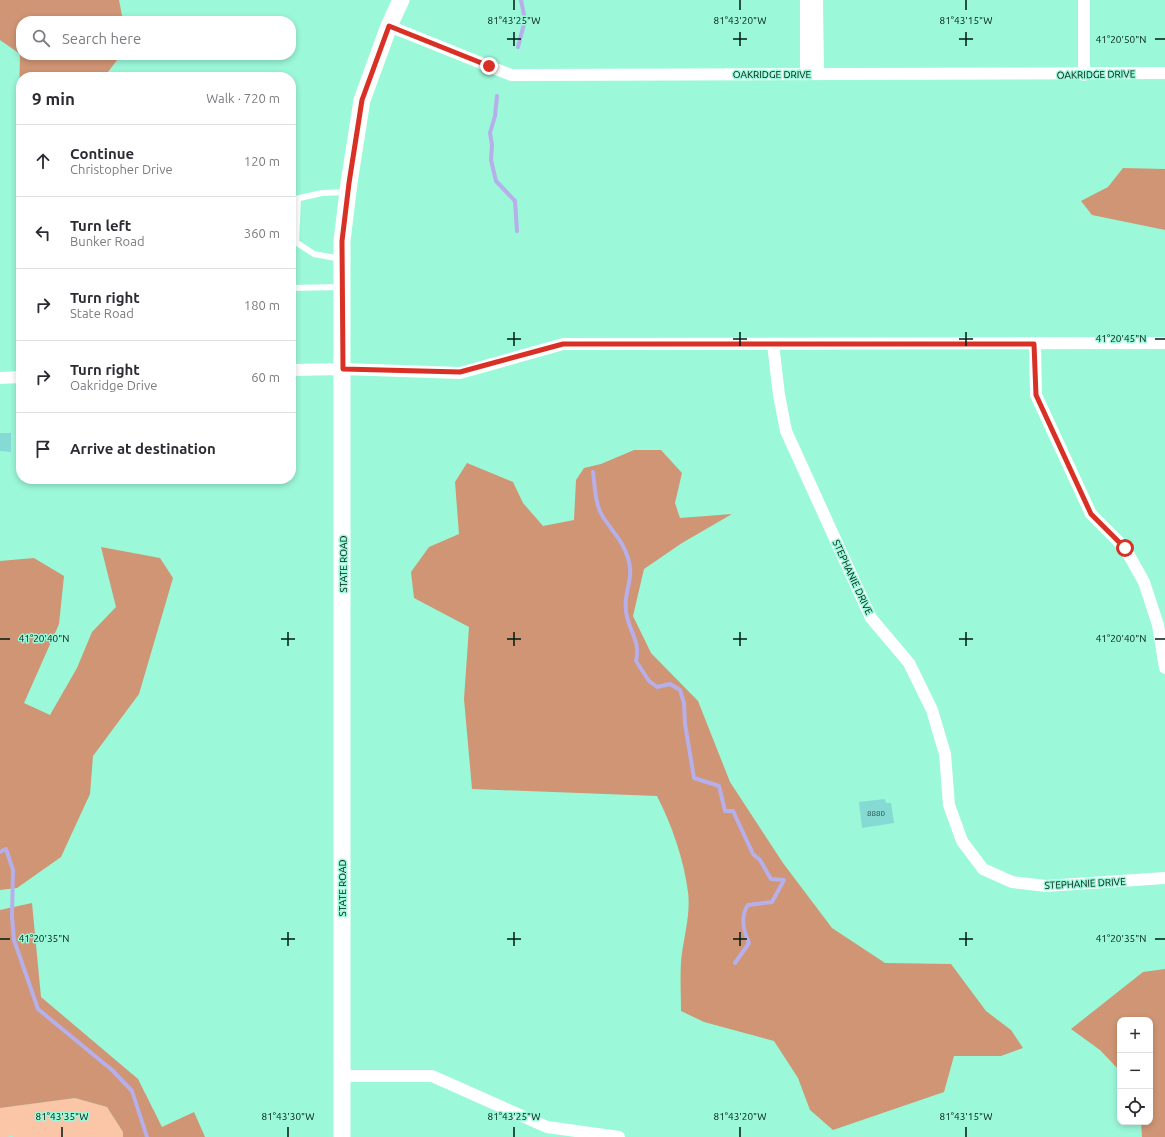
<!DOCTYPE html>
<meta charset="utf-8">
<style>
:root{--surface:#fff;--page:#f2f2f3;--text:#2b2b33;--muted:#7c7c81;--line:#e1e1e2}
body{margin:0;font-family:Ubuntu,sans-serif;background:var(--page);color:var(--text)}
.controls{position:absolute;right:12px;bottom:12px;display:grid;overflow:hidden;border-radius:8px;box-shadow:0 2px 6px #0003}
.controls button{width:36px;height:36px;display:grid;place-items:center;padding:0;border:0;border-bottom:1px solid var(--line);background:var(--surface);color:var(--text);font:20px sans-serif}
.stop{position:absolute;width:12px;height:12px;margin:-9px;border:3px solid #d93025;border-radius:50%;background:#fff}
.stop.end{background:#d93025;border-color:#fff;box-shadow:0 1px 4px #0008}
.list{margin:0;padding:0;list-style:none}
h2{display:flex;justify-content:space-between;align-items:center;height:52px;margin:0;padding:0 16px;font-size:17px}
h2 small{font-size:13px;font-weight:400;color:var(--muted)}
.list li{display:grid;grid-template-columns:26px 1fr auto;gap:12px;align-items:center;box-sizing:border-box;height:72px;padding:0 16px;border-top:1px solid var(--line)}
.list b{display:block;font-size:15px;white-space:nowrap}
.list p{margin:0;font-size:13px;white-space:nowrap;color:var(--muted)}
.list em{font-size:13px;font-style:normal;color:var(--muted)}
.icon{flex:none;width:22px;height:22px;fill:none;stroke:currentColor;stroke-width:2;stroke-linecap:round;stroke-linejoin:round}
.map{position:relative;flex:none;width:1165px;height:1137px;overflow:hidden}
.search{position:absolute;background:var(--surface);box-shadow:0 2px 6px #0003;left:16px;top:16px;width:280px;height:44px;display:flex;align-items:center;gap:10px;box-sizing:border-box;padding:0 14px;border-radius:16px;color:var(--muted);font-size:15px}
.panel{position:absolute;background:var(--surface);box-shadow:0 2px 6px #0003;left:16px;top:72px;width:280px;height:412px;border-radius:16px}
.map>svg:first-child{display:block}
.green{fill:#fbc5a7}
.forest{fill:#cf9575}
.lines{fill:none;stroke-linecap:round;stroke-linejoin:round}
.stream{stroke:#b6afea;stroke-width:4}
.building{fill:#85dad4}
.service{stroke:#fff;stroke-width:6}
.minor{stroke:#fff;stroke-width:12}
.secondary{stroke:#fff;stroke-width:17}
.route{stroke:#d93025;stroke-width:5}
.ticks{fill:none;stroke:#001b12;stroke-width:1.5}
.labels{text-anchor:middle;stroke-width:3;stroke-linejoin:round;paint-order:stroke}
.number-label{font-size:8px;fill:#214b42}
.street-label{font-size:10px;fill:#001b12;stroke:#9bf8d8}
.ticks-label{font-size:10px;text-anchor:middle;fill:#001b12;stroke:#9bf8d8;stroke-width:3;stroke-linejoin:round;paint-order:stroke}
</style>
<div class="map">
<svg width="1165" height="1137" viewBox="0 0 1165 1137">
<rect width="100%" height="100%" fill="#9bf8d8"/>
<path class="green" d="M75 1098 107 1107 123 1132V1137H14L10 1135 8 1137H0V1108Z"/>
<g class="forest">
<path d="M0 0H119L123 21H21V55H121L104 77H21V154H18L20 54 0 40Z"/>
<path d="M1123 168 1165 169V230L1092 215 1081 201 1108 187Z"/>
<path d="M634 450H661L682 473 675 503 680 518 732 514 682 543 644 569 633 616 651 653 698 701 730 782 783 863 832 928 885 963 951 964 986 1011 1011 1030 1023 1048 1001 1056H954L944 1092 833 1130 810 1110 798 1078 774 1041 704 1022 681 1011C681 995 680 978 681 962 683 939 691 915 688 892 684 860 672 825 657 796L472 789 464 699 469 627 414 598 411 572 429 547 459 534 455 482 467 463 513 482 523 503 543 526 574 520 576 480 584 468 601 464Z"/>
<path d="M101 547 160 558 173 578 139 694 93 756 90 794 61 857 17 888 0 890V561L34 558 64 576 59 624 24 703 50 715 77 668 92 632 116 607Z"/>
<path d="M32 903 41 997 138 1079 162 1127 194 1112 205 1137H123V1132L107 1107 75 1098 0 1108V910Z"/>
<path d="M1165 969V1137H1142L1141 1122H1150V1020H1120V1071L1100 1050 1071 1029 1143 972Z"/>
</g>
<g class="lines">
<g class="stream">
<path d="M518 47 525 20 521 0"/>
<path d="M497 96 495 116 490 133 492 145 491 160 496 181 515 201 517 231"/>
<path d="M593 472C595 486 595 505 603 517 612 531 623 541 628 558 635 579 623 592 626 611 628 631 641 640 636 661L649 681 657 687 670 684 680 690 684 703 685 724 694 778 719 786 725 811H733L753 854 760 860 771 879 784 880 772 902 748 905C740 916 744 932 749 943L735 963"/>
<path d="M0 852 6 849 13 870 12 917 14 940 38 1009 112 1070 132 1091 147 1137"/>
</g>
</g>
<g class="building">
<path d="M0 433H11V452L0 451Z"/>
<path d="M885 799 886 803H891L894 823 862 828 859 802Z"/>
</g>
<g class="lines">
<g class="service">
<path d="M291 200 322 193 347 192"/>
<path d="M291 239 314 254 341 259"/>
<path d="M296 243 298 199"/>
<path d="M291 288 341 287"/>
</g>
<g class="minor">
<path d="M806 0V74"/>
<path d="M817 0 818 74"/>
<path d="M1084 0V75"/>
<path d="M389 26 511 75 1165 73"/>
<path d="M773 344 779 395 786 431 871 618 909 663 932 710 945 754 949 805 962 841 983 869 1012 882 1046 886 1165 878"/>
<path d="M1035 344 1036 395 1091 514 1125 548 1144 582 1158 625 1165 668"/>
<path d="M291 370 343 369 460 373 563 344 1165 343"/>
<path d="M0 378 21 377"/>
<path d="M342 1076H432L547 1127 619 1137"/>
</g>
<path class="secondary" d="M342 1137V241L349 183 362 100 389 26 401 0"/>
</g>
<g class="lines">
<path class="route" d="M489 66 389 26 362 100 349 183 342 241 343 369 460 372 563 344H1034L1036 395 1091 514 1125 548"/>
</g>
<path class="ticks" d="M514 0V10M740 0V10M966 0V10M514 32V46M740 32V46M966 32V46M507 39H521M733 39H747M959 39H973M1155 39H1165M514 332V346M740 332V346M966 332V346M507 339H521M733 339H747M959 339H973M1155 339H1165M288 632V646M514 632V646M740 632V646M966 632V646M0 639H10M281 639H295M507 639H521M733 639H747M959 639H973M1155 639H1165M288 932V946M514 932V946M740 932V946M966 932V946M0 939H10M281 939H295M507 939H521M733 939H747M959 939H973M1155 939H1165M62 1127V1137M288 1127V1137M514 1127V1137M740 1127V1137M966 1127V1137"/>
<g class="labels">
<g class="number-label">
<text x="876" y="816">8880</text>
</g>
<g class="street-label">
<text x="772" y="78">OAKRIDGE DRIVE</text>
<text transform="translate(1096 74) rotate(-1)" y="4">OAKRIDGE DRIVE</text>
<text transform="translate(343 564) rotate(-90)" y="4">STATE ROAD</text>
<text transform="translate(853 577) rotate(65)" y="4">STEPHANIE DRIVE</text>
<text transform="translate(1085 883) rotate(-3)" y="4">STEPHANIE DRIVE</text>
<text transform="translate(342 888) rotate(-90)" y="4">STATE ROAD</text>
</g>
</g>
<g class="ticks-label">
<text x="514" y="24">81°43'25"W</text>
<text x="740" y="24">81°43'20"W</text>
<text x="966" y="24">81°43'15"W</text>
<text x="1121" y="43">41°20'50"N</text>
<text x="1121" y="342">41°20'45"N</text>
<text x="44" y="642">41°20'40"N</text>
<text x="1121" y="642">41°20'40"N</text>
<text x="44" y="942">41°20'35"N</text>
<text x="1121" y="942">41°20'35"N</text>
<text x="62" y="1120">81°43'35"W</text>
<text x="288" y="1120">81°43'30"W</text>
<text x="514" y="1120">81°43'25"W</text>
<text x="740" y="1120">81°43'20"W</text>
<text x="966" y="1120">81°43'15"W</text>
</g>
</svg>
<div class="controls">
<button>+</button>
<button>−</button>
<button><svg class="icon" aria-label="locate" viewBox="0 0 24 24"><circle cx="12" cy="12" r="6"/><path d="M12 2v4M12 18v4M2 12h4M18 12h4"/></svg></button>
</div>
<div class="stop" style="left:1125px;top:548px"></div>
<div class="stop end" style="left:489px;top:66px"></div>
<div class="search"><svg class="icon" aria-label="search" viewBox="0 0 24 24"><circle cx="10" cy="10" r="6"/><path d="M15 15l6 6"/></svg>Search here</div>
<section class="panel">
<h2>9 min<small>Walk · 720 m</small></h2>
<ul class="list">
<li><svg class="icon" aria-label="ahead" viewBox="0 0 24 24"><path d="M12 20V5M6 11l6-6 6 6"/></svg><div><b>Continue</b><p>Christopher Drive</p></div><em>120 m</em></li>
<li><svg class="icon" aria-label="left" viewBox="0 0 24 24"><path d="M17 20v-9H6M10 6l-5 5 5 5"/></svg><div><b>Turn left</b><p>Bunker Road</p></div><em>360 m</em></li>
<li><svg class="icon" aria-label="right" viewBox="0 0 24 24"><path d="M7 20v-9h11M14 6l5 5-5 5"/></svg><div><b>Turn right</b><p>State Road</p></div><em>180 m</em></li>
<li><svg class="icon" aria-label="right" viewBox="0 0 24 24"><path d="M7 20v-9h11M14 6l5 5-5 5"/></svg><div><b>Turn right</b><p>Oakridge Drive</p></div><em>60 m</em></li>
<li><svg class="icon" aria-label="arrive" viewBox="0 0 24 24"><path d="M6 21V4h12l-3 4 3 4H6"/></svg><div><b>Arrive at destination</b></div></li>
</ul>
</section>
</div>
